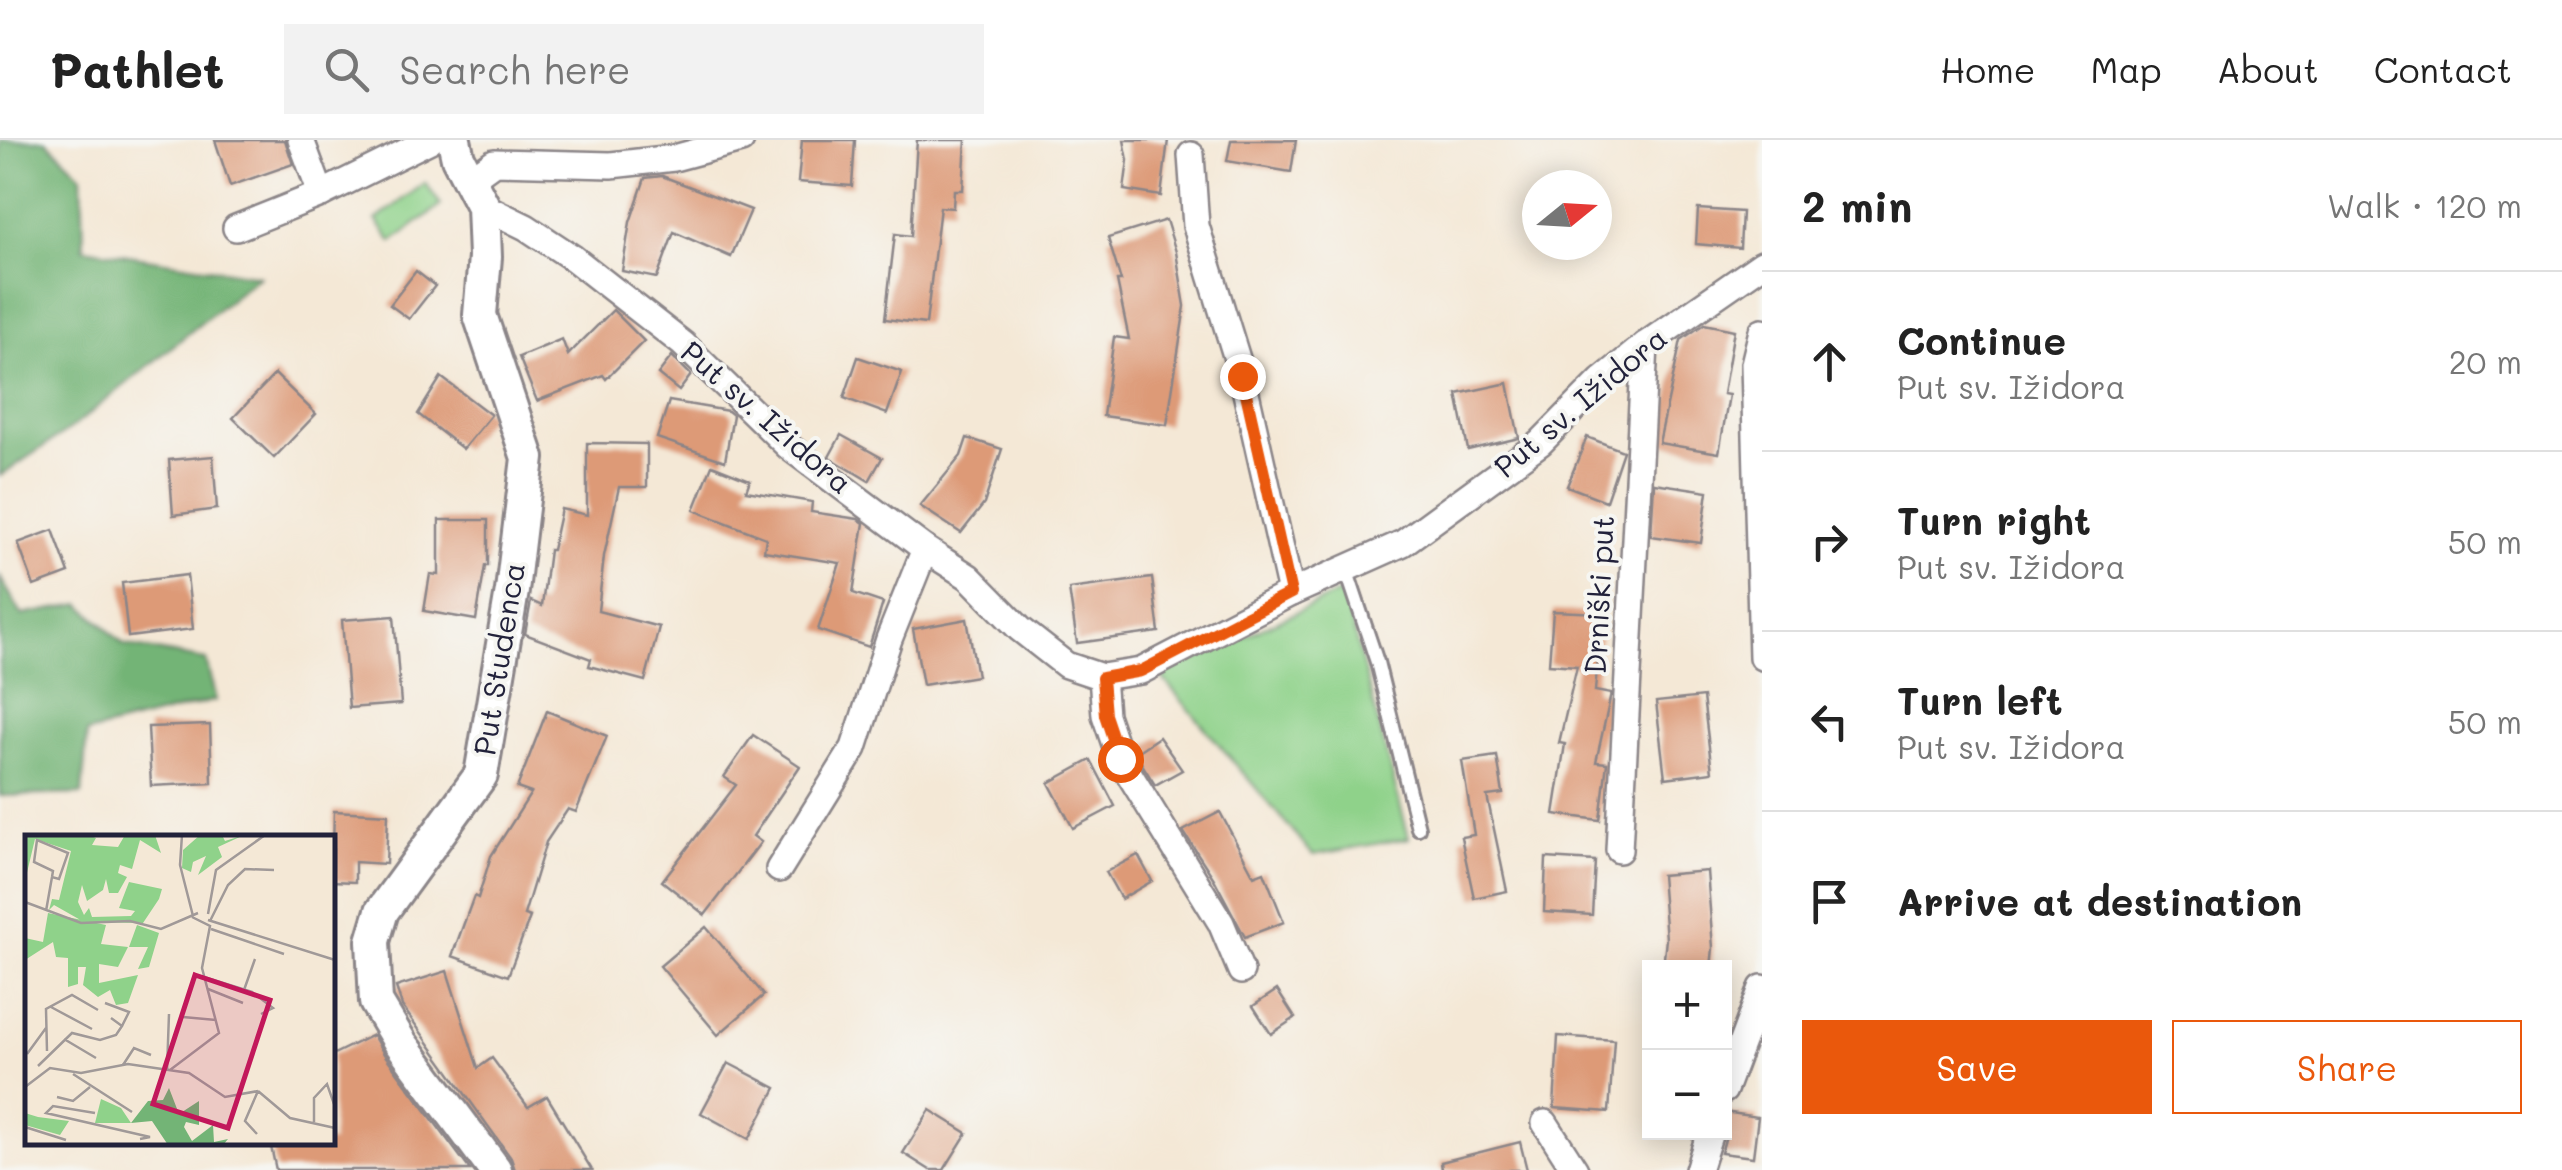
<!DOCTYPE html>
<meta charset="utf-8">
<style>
:root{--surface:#fff;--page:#f2f2f2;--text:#222;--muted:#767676;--line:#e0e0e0;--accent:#ea580c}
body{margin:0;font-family:Mali,sans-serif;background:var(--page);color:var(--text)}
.controls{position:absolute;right:30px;bottom:30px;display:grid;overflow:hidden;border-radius:0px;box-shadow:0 5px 25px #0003}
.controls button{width:90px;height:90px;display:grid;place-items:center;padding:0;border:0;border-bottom:2px solid var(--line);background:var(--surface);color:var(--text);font:50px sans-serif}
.compass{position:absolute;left:1522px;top:30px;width:90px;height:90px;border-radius:50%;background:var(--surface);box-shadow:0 5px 25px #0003;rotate:72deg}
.stop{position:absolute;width:30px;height:30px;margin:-22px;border:8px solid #ea580c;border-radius:50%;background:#fff}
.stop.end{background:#ea580c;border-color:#fff;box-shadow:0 2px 10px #0008}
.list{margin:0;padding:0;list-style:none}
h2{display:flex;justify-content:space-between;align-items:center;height:130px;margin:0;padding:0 40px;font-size:42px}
h2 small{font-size:32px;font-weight:400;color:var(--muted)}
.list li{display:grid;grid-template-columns:65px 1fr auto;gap:30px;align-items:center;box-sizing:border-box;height:180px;padding:0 40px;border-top:2px solid var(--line)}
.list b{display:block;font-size:38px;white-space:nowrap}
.list p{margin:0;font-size:32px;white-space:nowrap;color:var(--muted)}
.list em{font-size:32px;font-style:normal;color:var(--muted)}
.actions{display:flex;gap:20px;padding:30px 40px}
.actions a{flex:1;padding:22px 0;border:2px solid var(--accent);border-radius:0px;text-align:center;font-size:35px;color:var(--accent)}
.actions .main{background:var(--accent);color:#fff}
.icon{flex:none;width:55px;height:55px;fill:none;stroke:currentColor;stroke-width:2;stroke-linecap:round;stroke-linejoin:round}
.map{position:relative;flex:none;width:1762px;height:1030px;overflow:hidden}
header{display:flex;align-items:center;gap:60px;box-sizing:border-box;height:140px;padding:0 50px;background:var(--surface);border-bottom:2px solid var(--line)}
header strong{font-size:48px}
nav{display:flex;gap:55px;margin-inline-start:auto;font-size:35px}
.search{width:700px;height:90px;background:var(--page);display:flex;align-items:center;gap:25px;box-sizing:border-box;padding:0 35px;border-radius:0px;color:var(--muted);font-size:38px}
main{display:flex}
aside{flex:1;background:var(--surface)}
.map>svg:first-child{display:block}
.green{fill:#8fd28a;stroke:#587a62;stroke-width:2.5}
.forest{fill:#73b476;stroke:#4a6b58;stroke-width:2.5}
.building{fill:#dd9a77}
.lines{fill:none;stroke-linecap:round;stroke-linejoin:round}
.service-casing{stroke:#8b8588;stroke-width:18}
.minor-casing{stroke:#8b8588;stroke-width:30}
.tertiary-casing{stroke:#8b8588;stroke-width:38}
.service{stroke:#fff;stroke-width:12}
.minor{stroke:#fff;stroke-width:25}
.tertiary{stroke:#fff;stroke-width:32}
.route{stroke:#ea580c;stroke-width:12}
.labels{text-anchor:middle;stroke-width:8;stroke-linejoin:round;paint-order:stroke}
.street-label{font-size:30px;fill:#22223b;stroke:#f6f6f2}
.inset-road{fill:none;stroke:#a09998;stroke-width:2.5}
.view{fill:#c2185b;fill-opacity:0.15;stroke:#c2185b;stroke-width:5}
.inset-edge{fill:none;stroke:#22223b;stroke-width:5}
</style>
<header>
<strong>Pathlet</strong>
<div class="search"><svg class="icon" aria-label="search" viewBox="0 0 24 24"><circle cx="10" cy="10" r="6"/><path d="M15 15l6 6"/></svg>Search here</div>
<nav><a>Home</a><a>Map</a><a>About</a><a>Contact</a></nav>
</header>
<main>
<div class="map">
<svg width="1762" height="1030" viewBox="0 0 1762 1030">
<rect width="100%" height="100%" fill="#f6f6f2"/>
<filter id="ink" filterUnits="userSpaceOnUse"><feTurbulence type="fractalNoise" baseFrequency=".01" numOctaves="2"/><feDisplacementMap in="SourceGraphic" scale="20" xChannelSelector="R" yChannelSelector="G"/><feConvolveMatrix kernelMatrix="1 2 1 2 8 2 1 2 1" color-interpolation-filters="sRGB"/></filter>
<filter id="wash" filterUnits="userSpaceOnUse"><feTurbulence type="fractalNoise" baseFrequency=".0048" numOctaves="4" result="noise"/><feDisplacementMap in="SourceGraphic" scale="40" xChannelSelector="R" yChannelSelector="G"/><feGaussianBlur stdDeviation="2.25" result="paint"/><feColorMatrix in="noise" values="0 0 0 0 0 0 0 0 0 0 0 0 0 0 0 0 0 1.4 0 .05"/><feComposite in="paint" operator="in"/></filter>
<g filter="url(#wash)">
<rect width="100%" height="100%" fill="#f4e8d6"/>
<g class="green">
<path d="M425 43 441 65 392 102 376 80Z"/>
<path d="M1343 451 1409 698 1313 715 1160 535Z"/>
</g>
<g class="forest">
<path d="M0 0H46L82 35 84 108 259 136 73 287 0 336Z"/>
<path d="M0 437 22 475 81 464 124 505 206 520 216 560 87 593 82 654 0 656Z"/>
</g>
<g id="blocks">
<g class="building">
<path d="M215 0H285L293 24 230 46Z"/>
<path d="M802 0H855L852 46 798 42Z"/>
<path d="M917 0H966L963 50H954L953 68 940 67 926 184 885 179 895 94 911 96Z"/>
<path d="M1124 0H1168L1161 56 1124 50 1128 20Z"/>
<path d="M1231 0H1296L1291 32 1227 21Z"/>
<path d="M662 36 751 70 731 117 674 92 657 138 622 131 630 82 645 38Z"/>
<path d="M1698 69 1742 72 1740 108 1696 104Z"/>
<path d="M1166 80 1176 112 1185 166 1167 285 1103 276 1114 197 1129 199 1117 141H1121L1108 98Z"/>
<path d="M416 131 435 146 409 179 390 165Z"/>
<path d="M613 170 644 201 606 239 603 235 537 261 519 217 562 199 568 215Z"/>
<path d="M1704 184 1734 190 1723 254 1729 255 1719 313 1659 303 1681 200Z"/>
<path d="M672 216 691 235 679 251 658 234Z"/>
<path d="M858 217 902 232 887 274 844 258Z"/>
<path d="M275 234 316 274 274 318 233 278Z"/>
<path d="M441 237 491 275 463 309 418 274Z"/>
<path d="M1508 243 1519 298 1468 310 1457 254Z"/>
<path d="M669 261 728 271 733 275 725 321 657 298Z"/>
<path d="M841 295 882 318 869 341 829 317Z"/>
<path d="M1587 297 1623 311 1606 361 1567 346Z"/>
<path d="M967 298 1002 309 984 364 961 393 920 366 961 316Z"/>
<path d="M587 303 647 304V347H619L604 416 598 471 659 487 645 541 589 526 591 519 525 494 531 461 542 466 549 410H552L561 369 587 375Z"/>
<path d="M213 316 217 369 173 375 169 320Z"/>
<path d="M712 325 750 340 746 351 812 362 811 372 858 379 864 383 853 453 883 463 869 507 818 490 840 423 764 411 766 398 694 370Z"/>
<path d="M1654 343 1708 351 1701 403 1651 396Z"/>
<path d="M439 380H488V426H485L476 480 424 471 430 434 439 435Z"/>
<path d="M53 390 69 433 34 446 18 403Z"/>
<path d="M187 435 193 489 128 497 122 443Z"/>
<path d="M1152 438 1159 492 1077 503 1069 449Z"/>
<path d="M1553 471 1602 473 1595 551 1611 554 1596 622 1607 623 1600 680 1554 674 1565 604 1559 603 1577 526 1549 524Z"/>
<path d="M394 476 401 564 349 568 342 480Z"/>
<path d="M967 479 977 536 923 545 913 489Z"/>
<path d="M1703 557 1712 632 1665 638 1656 562Z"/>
<path d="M547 571 607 596 576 672 568 669 546 702 524 775 530 777 508 836 452 816 474 756 478 758 491 716 531 653 517 648Z"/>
<path d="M210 585 212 643 151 646 148 587Z"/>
<path d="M753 595 800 626 753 696 761 702 705 775 662 741 736 645 724 637Z"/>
<path d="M1159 597 1182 630 1155 645 1135 613Z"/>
<path d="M1497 616 1503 654 1487 656 1507 751 1474 758 1461 697 1474 695 1462 621Z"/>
<path d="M1091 620 1115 666 1073 688 1049 643Z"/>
<path d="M334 671 388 674 386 724 355 722V742L332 741Z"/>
<path d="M1220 672 1254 736 1264 732 1284 782 1245 797 1214 739 1183 691Z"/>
<path d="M1138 715 1152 741 1121 759 1106 732Z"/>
<path d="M1546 718 1595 721 1592 775 1544 772Z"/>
<path d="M1707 731 1713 808 1711 828H1663L1666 799 1661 735Z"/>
<path d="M706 787 764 855 718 895 660 826Z"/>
<path d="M447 831 478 928 492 918 528 967 547 956 592 1030H515L511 1018 402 866 396 847Z"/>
<path d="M1277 850 1295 878 1271 894 1253 866Z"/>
<path d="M373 895 384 914 470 1030H276L270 1002H332V915Z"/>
<path d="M1558 896 1614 900 1609 972 1554 968Z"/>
<path d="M728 923 776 948 749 999 701 973Z"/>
<path d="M930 970 967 993 944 1030H930L903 1013Z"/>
<path d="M1724 972 1758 977 1753 1017 1721 1013 1726 996Z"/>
<path d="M1520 1002 1527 1030H1442L1441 1022Z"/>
</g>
</g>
</g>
<g filter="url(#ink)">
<use href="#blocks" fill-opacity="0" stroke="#8b8588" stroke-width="2.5"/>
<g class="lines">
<g class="service-casing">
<path id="service" d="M1346 429 1377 522 1418 688"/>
</g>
<g class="minor-casing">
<g id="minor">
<path d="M301 0 321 54"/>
<path d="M1191 15 1196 86 1242 235 1291 453"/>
<path d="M469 40 494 22 611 25 674 18 741 0"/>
<path d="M483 66 526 87 573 118 683 204 789 307 925 409 969 437 1020 489 1066 525 1102 537 1141 531 1291 453 1403 403 1540 303 1601 241 1645 205 1762 124"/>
<path d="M236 88 321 54 430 0"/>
<path d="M1762 191 1754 224 1762 517"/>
<path d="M1102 537 1105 575 1120 619 1221 783 1241 831"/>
<path d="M1619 710 1645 205"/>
<path d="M779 729 854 608 889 499 925 409"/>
<path d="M1724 950 1762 848"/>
<path d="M1545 983 1575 1030"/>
<path d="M1698 1030 1710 992"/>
</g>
</g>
<g class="tertiary-casing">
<path id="tertiary" d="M454 0 458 18 483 66 485 117 480 175 528 318 512 451 481 635 382 771 373 801 376 862 400 902 495 1030"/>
</g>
<use href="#service" class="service"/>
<use href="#minor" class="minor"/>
<use href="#tertiary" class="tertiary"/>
</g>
</g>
<g class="lines" filter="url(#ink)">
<path class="route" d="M1120 619 1105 575 1102 538 1141 531 1291 453 1242 236"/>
</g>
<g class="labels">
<g class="street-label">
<text transform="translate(1581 263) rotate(-40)" y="10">Put sv. Ižidora</text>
<text transform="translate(766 278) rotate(41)" y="10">Put sv. Ižidora</text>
<text transform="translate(1600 455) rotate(-87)" y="10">Drniški put</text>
<text transform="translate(500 519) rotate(-81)" y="10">Put Studenca</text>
</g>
</g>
<g transform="translate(25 695)">
<rect width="310" height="310" fill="#f4e8d6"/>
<path d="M0 0H63L71 3 67 10 93 12 100 0H130L136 18 115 5 107 34 95 30 93 38 102 42 93 58H84L81 44 78 55 62 66 57 50 53 67 59 80 64 73 67 82 106 81 110 76 94 73 104 47 137 54 134 64 118 88 59 87 29 70 24 75 27 64 34 65 46 16 10 4 0 46ZM175 0H197L200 6 219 0 193 12 197 22 173 40 181 21 168 27 166 37 157 33 158 15ZM23 78 81 90 76 109 103 112 93 132 74 129V148L113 140 103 168 91 170 85 155 73 162 58 150 61 132H53V149L43 152V123L31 122 28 107 0 125V103L18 107ZM112 90 134 98 124 132 113 134 123 112H104ZM76 264 96 273 106 288H70ZM0 278 13 282 44 286 35 300 0 290Z" fill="#8fd28a"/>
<path d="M144 253 154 279 174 266V290L161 287 159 292 167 306 188 290 189 307 203 304 198 310H143L127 286 106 288 123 266 138 265Z" fill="#73b476"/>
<path class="inset-road" d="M157 0 155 30 168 81M0 67 56 88 105 86 136 94 173 78M21 76 27 42 34 44 43 18 12 5 9 27 28 36 27 42M183 79 191 35 240 0M183 85 310 125M185 86 203 50 220 34 249 35M186 94 259 119M179 142 227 157 248 173 236 179M183 154 218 168M219 155 230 124M80 168 104 177 97 191M26 172 67 194M158 182 191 185M39 204 71 223M22 216 21 174 47 160 73 175M2 219 21 193M98 230 109 213 126 220M13 231 47 198 75 205 91 200 97 191 86 183M142 235 144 179M145 235 194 198 177 133 185 91 167 82M48 239 107 277M0 252 25 233 56 238 103 229 164 238 200 262 233 256M233 256 265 283 310 293M32 262 48 266 65 252M70 278 28 271 21 278 125 302 115 304M289 287V263L302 249 309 269M0 292 41 305M232 299 220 286 233 256"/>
<path class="view" d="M170 140 245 165 203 293 128 269Z"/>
<rect width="310" height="310" class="inset-edge"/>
</g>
</svg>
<div class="controls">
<button>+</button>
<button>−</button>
</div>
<svg class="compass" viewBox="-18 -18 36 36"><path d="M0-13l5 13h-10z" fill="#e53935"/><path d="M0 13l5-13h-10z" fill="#767676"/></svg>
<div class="stop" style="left:1120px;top:619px"></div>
<div class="stop end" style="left:1242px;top:236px"></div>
</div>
<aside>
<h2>2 min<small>Walk · 120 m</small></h2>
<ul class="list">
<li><svg class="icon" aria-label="ahead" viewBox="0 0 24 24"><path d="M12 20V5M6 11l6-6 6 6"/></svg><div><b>Continue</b><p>Put sv. Ižidora</p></div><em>20 m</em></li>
<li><svg class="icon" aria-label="right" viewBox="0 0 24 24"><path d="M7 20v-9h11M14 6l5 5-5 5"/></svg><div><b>Turn right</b><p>Put sv. Ižidora</p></div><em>50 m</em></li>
<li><svg class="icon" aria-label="left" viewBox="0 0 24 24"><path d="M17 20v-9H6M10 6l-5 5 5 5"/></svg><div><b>Turn left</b><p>Put sv. Ižidora</p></div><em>50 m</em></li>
<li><svg class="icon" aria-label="arrive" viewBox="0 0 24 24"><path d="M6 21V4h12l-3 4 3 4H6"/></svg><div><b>Arrive at destination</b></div></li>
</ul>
<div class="actions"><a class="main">Save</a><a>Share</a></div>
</aside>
</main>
